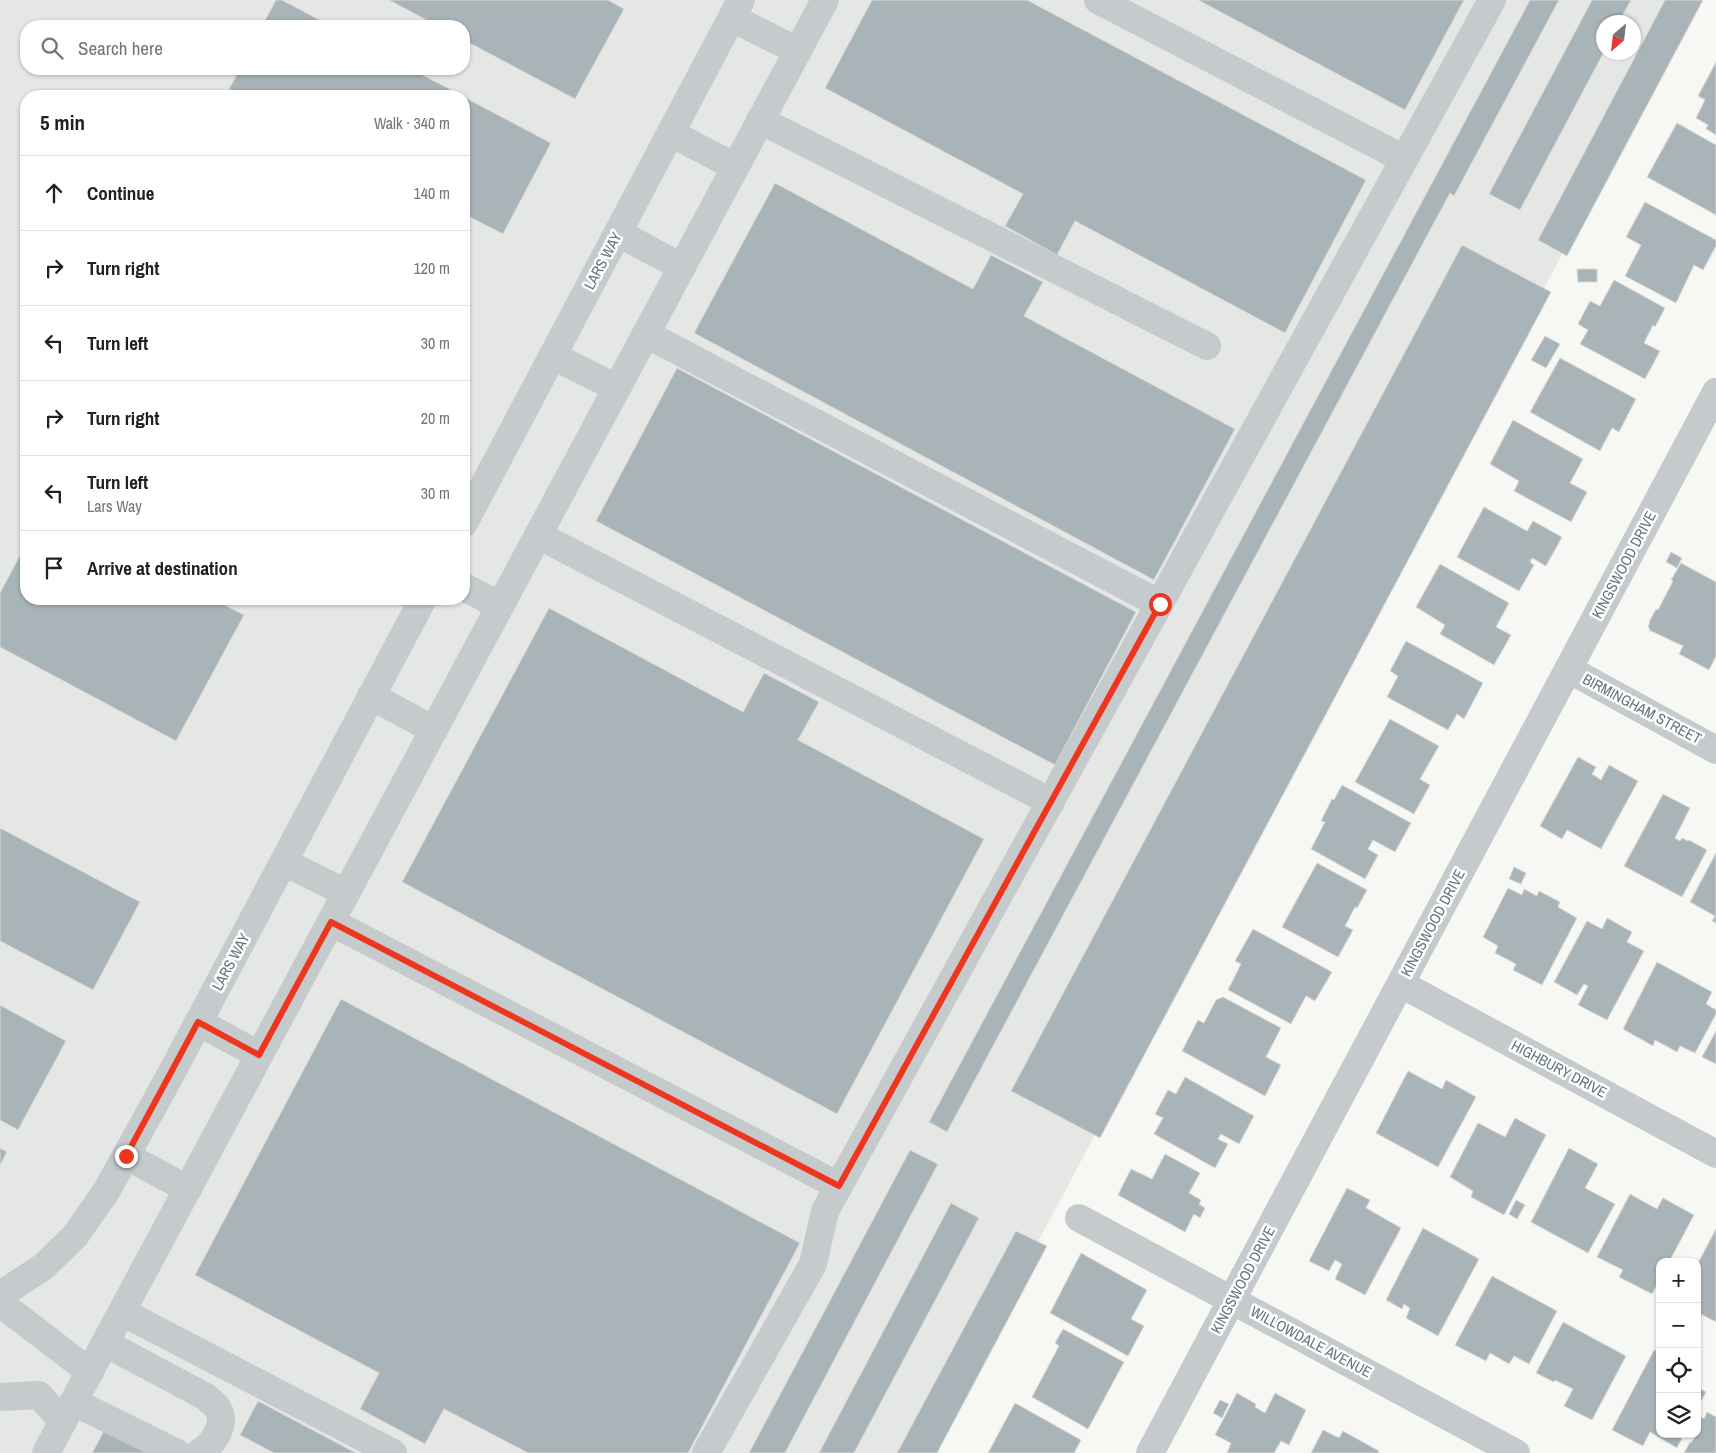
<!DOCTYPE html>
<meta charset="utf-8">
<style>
:root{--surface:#fff;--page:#f6f6f6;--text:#202124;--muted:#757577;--line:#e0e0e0}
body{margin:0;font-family:"Archivo Narrow",sans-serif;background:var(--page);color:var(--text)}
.controls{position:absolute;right:15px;bottom:15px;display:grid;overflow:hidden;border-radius:10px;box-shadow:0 1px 4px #0004}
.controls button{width:45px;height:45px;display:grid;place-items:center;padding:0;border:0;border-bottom:1px solid var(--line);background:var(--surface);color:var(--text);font:25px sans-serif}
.compass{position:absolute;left:1596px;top:15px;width:45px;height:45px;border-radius:50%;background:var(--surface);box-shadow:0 1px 4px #0004;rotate:208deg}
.stop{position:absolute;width:15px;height:15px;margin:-11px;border:4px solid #ee351d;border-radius:50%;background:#fff}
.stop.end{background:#ee351d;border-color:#fff;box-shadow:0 1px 5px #0008}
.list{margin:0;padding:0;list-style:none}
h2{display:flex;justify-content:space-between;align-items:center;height:65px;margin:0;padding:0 20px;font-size:21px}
h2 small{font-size:16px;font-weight:400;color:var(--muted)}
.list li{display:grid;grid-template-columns:32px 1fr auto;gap:15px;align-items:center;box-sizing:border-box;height:75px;padding:0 20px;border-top:1px solid var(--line)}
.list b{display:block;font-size:19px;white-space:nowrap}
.list p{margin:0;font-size:16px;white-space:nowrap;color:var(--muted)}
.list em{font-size:16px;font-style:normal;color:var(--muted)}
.icon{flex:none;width:28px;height:28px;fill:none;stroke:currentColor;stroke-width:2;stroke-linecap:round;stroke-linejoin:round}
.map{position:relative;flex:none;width:1716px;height:1453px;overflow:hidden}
.search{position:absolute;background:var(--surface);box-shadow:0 1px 4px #0004;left:20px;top:20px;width:450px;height:55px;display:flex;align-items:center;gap:12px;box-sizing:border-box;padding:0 18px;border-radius:20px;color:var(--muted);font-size:19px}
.panel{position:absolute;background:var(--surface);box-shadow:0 1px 4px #0004;left:20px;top:90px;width:450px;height:515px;border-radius:20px}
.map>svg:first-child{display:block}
.built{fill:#e5e7e5;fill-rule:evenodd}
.building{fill:#a8b4b8;stroke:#d9d9d6}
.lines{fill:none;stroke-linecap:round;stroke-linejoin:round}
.minor{stroke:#c5cacc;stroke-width:28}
.route{stroke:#ee351d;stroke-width:6}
.labels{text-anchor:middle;stroke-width:5;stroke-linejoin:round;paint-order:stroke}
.street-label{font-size:15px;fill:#607781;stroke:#fff}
</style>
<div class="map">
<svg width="1716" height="1453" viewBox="0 0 1716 1453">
<rect width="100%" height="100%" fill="#f7f7f4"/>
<path class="built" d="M0 0H1697L926 1453H0ZM1604 22H1634V52H1604ZM26 26H464V69H26ZM26 96H464V599H26Z"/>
<g class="building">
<path d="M276 0H282L331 26H262Z"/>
<path d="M389 0H608L624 9 575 99 464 40V26H438Z"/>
<path d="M872 0H1027L1366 180 1285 333 1075 221 1057 255 1005 226 1023 194 825 88Z"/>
<path d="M1198 0H1464L1405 110Z"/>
<path d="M1530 0H1559L1454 196 1450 193 947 1132 929 1122Z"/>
<path d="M1592 0H1631L1619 22H1604V52L1520 210 1489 194Z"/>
<path d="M1665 0H1703L1567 256 1538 240Z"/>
<path d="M1716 62V135L1706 129 1708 125 1696 118 1705 100 1698 96Z"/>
<path d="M240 69H411L463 96H243L229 89Z"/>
<path d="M464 97 551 143 503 234 464 214Z"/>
<path d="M1677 123 1716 145V215L1647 177Z"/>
<path d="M775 183 973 289 991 255 1043 282 1024 316 1235 429 1154 580 694 333Z"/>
<path d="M1645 202 1716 240V246L1703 270 1694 265 1676 303 1625 276 1641 245 1626 237Z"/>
<path d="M1462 245 1551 292 1100 1138 1011 1091Z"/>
<path d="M1577 269H1597V282H1578Z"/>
<path d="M1614 280 1665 308 1655 327 1653 325 1644 343 1660 351 1645 379 1580 344 1588 330 1578 324 1590 301 1600 306Z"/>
<path d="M1545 336 1560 344 1546 368 1531 360Z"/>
<path d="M1560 358 1636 399 1619 432 1612 428 1600 451 1530 412Z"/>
<path d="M677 368 1136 612 1055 765 596 521Z"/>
<path d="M1513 420 1583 459 1570 483 1587 492 1571 522 1514 491 1519 481 1490 464Z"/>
<path d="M1484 507 1527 531 1533 521 1562 537 1546 566 1532 558 1530 562 1534 565 1519 591 1457 557Z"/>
<path d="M26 544V599H213L244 615 176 741 0 647V593Z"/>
<path d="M1671 552 1682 558 1677 568 1666 562Z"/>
<path d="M1681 563 1716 582V656L1709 670 1679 654 1683 646 1649 630 1650 629 1648 627 1650 622H1649L1656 609 1658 610 1673 581 1671 580Z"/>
<path d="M1440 564 1509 603 1496 627 1511 635 1494 665 1440 634 1445 625 1416 607Z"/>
<path d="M549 608 743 712 764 673 819 702 798 740 984 839 837 1114 402 882Z"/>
<path d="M1406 641 1483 683 1464 719 1457 714 1448 730 1387 697 1398 676 1390 671Z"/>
<path d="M1390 719 1439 746 1420 779 1430 785 1414 814 1355 782Z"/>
<path d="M1578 757 1596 767 1592 774 1601 780 1609 765 1638 781 1601 849 1567 830 1562 839 1540 826Z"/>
<path d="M1342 785 1411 823 1395 852 1373 840 1368 849 1378 855 1365 879 1311 849 1325 822 1321 821 1332 799 1334 800Z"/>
<path d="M1663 794 1690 808 1675 838 1680 841 1682 838 1688 841 1689 840 1707 850 1682 897 1624 866Z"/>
<path d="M0 828 140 902 93 990 0 941Z"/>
<path d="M1716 853V923L1712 921 1715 916 1690 902Z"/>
<path d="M1317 863 1367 890 1357 908 1355 907 1345 926 1353 930 1338 957 1282 927Z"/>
<path d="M1514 867 1526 873 1521 884 1509 879Z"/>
<path d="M1508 888 1522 895 1524 889 1537 896 1539 891 1560 902 1558 907 1577 918 1542 985 1513 970 1516 964 1495 953 1498 946 1483 937Z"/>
<path d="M1607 918 1632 932 1627 942 1644 951 1607 1020 1578 1005 1588 986 1584 984 1577 995 1554 982 1587 921 1602 929Z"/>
<path d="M1253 929 1332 972 1315 1001 1306 996 1291 1024 1228 990 1241 964 1235 961Z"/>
<path d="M1657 962 1712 992 1706 1004 1716 1010V1014L1695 1053 1680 1046 1677 1052 1655 1040 1653 1046 1623 1029Z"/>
<path d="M1223 997 1281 1028 1266 1057 1281 1065 1265 1096 1182 1051 1198 1020 1204 1023 1216 1000Z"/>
<path d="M341 999 800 1243 688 1453H528L444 1409 425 1444 360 1409 379 1373 195 1275Z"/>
<path d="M0 1005 66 1041 18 1130 0 1120Z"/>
<path d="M1716 1031V1064L1702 1057Z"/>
<path d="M1408 1071 1442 1089 1446 1080 1476 1097 1438 1167 1376 1133Z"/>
<path d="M1185 1077 1254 1116 1239 1144 1221 1134 1218 1139 1228 1144 1215 1168 1154 1134 1163 1118 1155 1114 1168 1090 1176 1094Z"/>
<path d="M1515 1118 1546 1135 1504 1215 1471 1197 1473 1191 1450 1177 1478 1123 1505 1137Z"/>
<path d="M0 1148 7 1152 0 1165Z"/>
<path d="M1569 1148 1598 1164 1585 1188 1615 1204 1588 1253 1531 1222Z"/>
<path d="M910 1150 938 1164 785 1453H749Z"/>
<path d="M1165 1154 1200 1173 1189 1193 1201 1200 1199 1204 1205 1208 1200 1218 1194 1214 1185 1232 1118 1195 1131 1169 1152 1179Z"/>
<path d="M1347 1188 1370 1200 1366 1208 1401 1228 1365 1295 1335 1279 1342 1264 1335 1260 1329 1271 1309 1261Z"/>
<path d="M1630 1194 1657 1209 1663 1198 1694 1215 1669 1262H1660V1279L1652 1294 1619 1277 1623 1270 1597 1257Z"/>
<path d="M1516 1200 1525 1205 1517 1219 1509 1214Z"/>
<path d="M951 1203 979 1218 854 1453H819Z"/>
<path d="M1423 1228 1479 1259 1438 1336 1406 1318 1410 1308 1404 1304 1402 1309 1386 1300Z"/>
<path d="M1716 1229V1322L1697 1312V1265Z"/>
<path d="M1016 1231 1047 1246 937 1453H897Z"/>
<path d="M1081 1253 1147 1290 1131 1319 1144 1326 1128 1356 1050 1313Z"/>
<path d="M1492 1276 1557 1311 1529 1364 1514 1356 1509 1364 1490 1353 1486 1361 1455 1345Z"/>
<path d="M1563 1322 1626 1356 1592 1420 1564 1406 1573 1389 1555 1380 1554 1382 1536 1373Z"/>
<path d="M1063 1329 1124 1362 1088 1429 1032 1397 1059 1346 1055 1343Z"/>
<path d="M1654 1350 1660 1353V1434H1684L1677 1448 1650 1432 1643 1446 1612 1430Z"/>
<path d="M1697 1387 1706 1392 1697 1409Z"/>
<path d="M1237 1393 1256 1404 1255 1407 1265 1413 1275 1393 1306 1410 1289 1445 1281 1441 1274 1453H1227L1231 1443 1215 1435Z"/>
<path d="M1220 1400 1229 1404 1222 1418 1213 1413Z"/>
<path d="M258 1401 356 1453H274L240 1435Z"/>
<path d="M1015 1403 1081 1440 1074 1453H988Z"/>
<path d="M1707 1412 1716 1417V1453H1684L1690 1442 1691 1443 1697 1434V1425L1701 1417 1704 1419Z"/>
<path d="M105 1429 150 1453H92Z"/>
<path d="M1323 1430 1339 1438 1343 1431 1379 1451 1378 1453H1311Z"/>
</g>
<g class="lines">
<g class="minor">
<path d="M1098 0 1404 159"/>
<path d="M732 18 798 51"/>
<path d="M760 120 1207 346"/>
<path d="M671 133 735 167"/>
<path d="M618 233 682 267"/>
<path d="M646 334 1160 604"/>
<path d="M553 356 617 388"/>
<path d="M464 523 741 0"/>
<path d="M538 535 1051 802"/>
<path d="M464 587 500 606"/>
<path d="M1568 669 1716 750"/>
<path d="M371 696 434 730"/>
<path d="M284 862 346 893"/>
<path d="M331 922 839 1186"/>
<path d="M1401 984 1716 1154"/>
<path d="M198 1022 259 1055"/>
<path d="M126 1156 188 1189"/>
<path d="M1079 1218 1516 1453"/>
<path d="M0 1295 43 1267 75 1236 107 1190 172 1072 423 599"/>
<path d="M0 1303 90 1372"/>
<path d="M122 1312 393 1453"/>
<path d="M105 1343 206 1397C210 1401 216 1405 218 1409 227 1424 213 1445 199 1453"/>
<path d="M0 1397 39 1395 63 1422"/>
<path d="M74 1402 177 1453"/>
<path d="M46 1453 825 0"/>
<path d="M706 1453 813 1264 825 1211 1492 0"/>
<path d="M1150 1453 1716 392"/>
</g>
</g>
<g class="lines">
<path class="route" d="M126 1156 198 1022 259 1055 331 922 839 1186 1160 604"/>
</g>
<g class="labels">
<g class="street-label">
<text transform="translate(603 261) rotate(-62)" y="5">LARS WAY</text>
<text transform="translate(1624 565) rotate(-62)" y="5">KINGSWOOD DRIVE</text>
<text transform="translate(1642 709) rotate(28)" y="5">BIRMINGHAM STREET</text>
<text transform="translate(1433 923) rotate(-62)" y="5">KINGSWOOD DRIVE</text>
<text transform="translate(231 962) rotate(-62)" y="5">LARS WAY</text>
<text transform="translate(1559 1069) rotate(28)" y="5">HIGHBURY DRIVE</text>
<text transform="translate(1243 1280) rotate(-62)" y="5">KINGSWOOD DRIVE</text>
<text transform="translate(1311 1342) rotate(28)" y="5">WILLOWDALE AVENUE</text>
</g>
</g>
</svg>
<div class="controls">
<button>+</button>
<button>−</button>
<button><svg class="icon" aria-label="locate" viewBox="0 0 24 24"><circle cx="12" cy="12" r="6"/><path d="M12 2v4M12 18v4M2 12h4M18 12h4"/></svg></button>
<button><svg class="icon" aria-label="layers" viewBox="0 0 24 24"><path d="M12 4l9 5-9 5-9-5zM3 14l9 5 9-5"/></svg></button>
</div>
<svg class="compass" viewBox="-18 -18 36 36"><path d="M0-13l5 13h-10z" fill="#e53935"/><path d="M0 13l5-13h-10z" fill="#757577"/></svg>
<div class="stop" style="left:1160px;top:604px"></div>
<div class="stop end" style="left:126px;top:1156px"></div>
<div class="search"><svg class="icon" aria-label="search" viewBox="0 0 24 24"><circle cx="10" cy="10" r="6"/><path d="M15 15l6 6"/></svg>Search here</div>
<section class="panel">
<h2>5 min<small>Walk · 340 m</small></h2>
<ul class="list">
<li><svg class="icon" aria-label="ahead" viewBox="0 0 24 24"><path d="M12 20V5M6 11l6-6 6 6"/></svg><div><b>Continue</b></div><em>140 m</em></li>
<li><svg class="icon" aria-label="right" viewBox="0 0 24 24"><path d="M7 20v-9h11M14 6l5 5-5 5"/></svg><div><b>Turn right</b></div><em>120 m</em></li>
<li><svg class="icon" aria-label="left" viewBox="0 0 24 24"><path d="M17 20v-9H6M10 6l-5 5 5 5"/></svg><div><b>Turn left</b></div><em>30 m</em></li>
<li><svg class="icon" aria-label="right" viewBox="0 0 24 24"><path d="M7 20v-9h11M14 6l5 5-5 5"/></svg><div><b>Turn right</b></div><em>20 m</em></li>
<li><svg class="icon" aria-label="left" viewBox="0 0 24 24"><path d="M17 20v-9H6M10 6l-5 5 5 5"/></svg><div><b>Turn left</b><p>Lars Way</p></div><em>30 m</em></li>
<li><svg class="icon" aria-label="arrive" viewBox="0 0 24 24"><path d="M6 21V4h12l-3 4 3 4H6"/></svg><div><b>Arrive at destination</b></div></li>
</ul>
</section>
</div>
